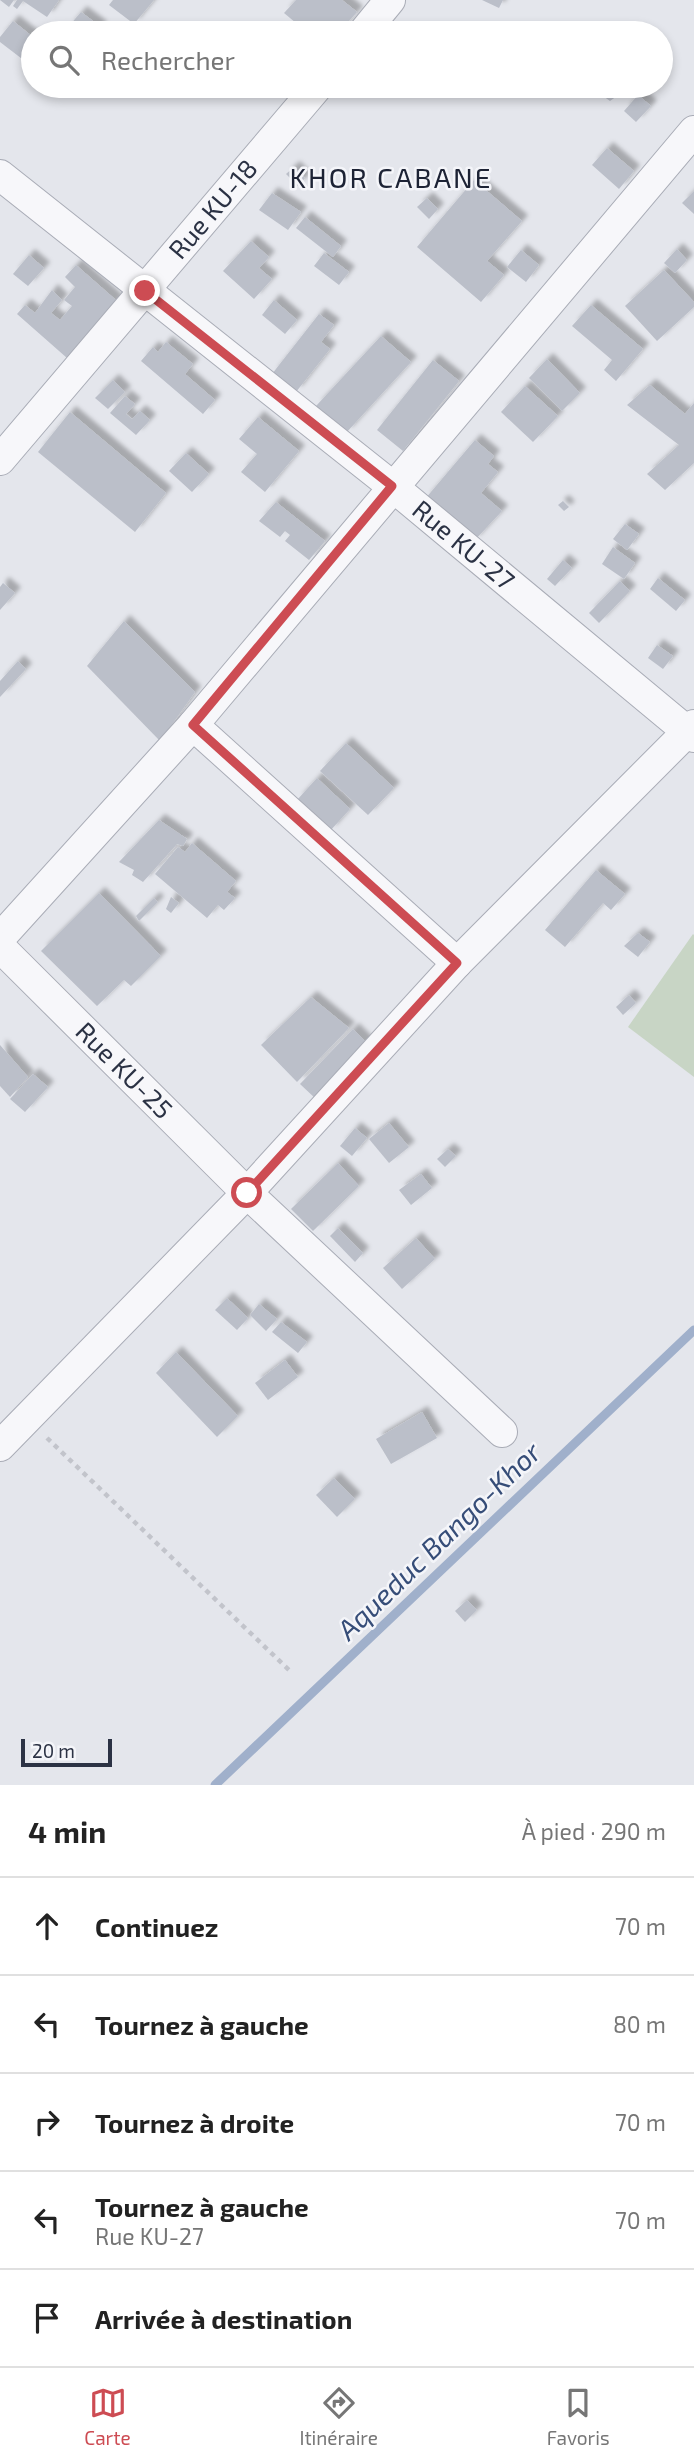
<!DOCTYPE html>
<html lang="fr">
<meta charset="utf-8">
<style>
:root{--surface:#fff;--page:#f6f6f6;--text:#222;--muted:#767676;--line:#e0e0e0;--accent:#cd4c53}
body{margin:0;font-family:"Exo 2",sans-serif;background:var(--page);color:var(--text)}
.scale{position:absolute;left:21px;bottom:18px;width:91px;box-sizing:border-box;padding-left:7px;border:4px solid #2b3244;border-top:0;font-size:19px;line-height:24px;white-space:nowrap;color:#2b3244;-webkit-text-stroke:5px #f4f5f9;paint-order:stroke}
.stop{position:absolute;width:21px;height:21px;margin:-16px;border:5px solid #cd4c53;border-radius:50%;background:#fff}
.stop.end{background:#cd4c53;border-color:#fff;box-shadow:0 2px 7px #0008}
.list{margin:0;padding:0;list-style:none}
h2{display:flex;justify-content:space-between;align-items:center;height:91px;margin:0;padding:0 28px;font-size:30px}
h2 small{font-size:23px;font-weight:400;color:var(--muted)}
.list li{display:grid;grid-template-columns:46px 1fr auto;gap:21px;align-items:center;box-sizing:border-box;height:98px;padding:0 28px;border-top:2px solid var(--line)}
.list b{display:block;font-size:26px;white-space:nowrap}
.list p{margin:0;font-size:23px;white-space:nowrap;color:var(--muted)}
.list em{font-size:23px;font-style:normal;color:var(--muted)}
.icon{flex:none;width:38px;height:38px;fill:none;stroke:currentColor;stroke-width:2;stroke-linecap:round;stroke-linejoin:round}
.map{position:relative;flex:none;width:694px;height:1785px;overflow:hidden}
.search{position:absolute;background:var(--surface);box-shadow:0 4px 10px #0003;left:21px;right:21px;top:21px;height:77px;display:flex;align-items:center;gap:18px;box-sizing:border-box;padding:0 24px;border-radius:38px;color:var(--muted);font-size:26px}
.sheet{height:581px;background:var(--surface)}
nav{display:flex;justify-content:space-around;align-items:center;box-sizing:border-box;height:98px;border-top:2px solid var(--line);background:var(--surface);font-size:19px;color:var(--muted)}
nav a{display:grid;justify-items:center;gap:4px}
nav .on{color:var(--accent)}
.map>svg:first-child{display:block}
.green{fill:#c8d5c5}
.lines{fill:none;stroke-linecap:round;stroke-linejoin:round}
.stream{stroke:#a0b0cb;stroke-width:9}
.building{fill:#bbbfc9;filter:url(#shadow)}
.street-casing{stroke:#a9acb6;stroke-width:32}
.path{stroke:#c2c4cb;stroke-width:4.5;stroke-dasharray:5 5;stroke-linecap:butt}
.street{stroke:#f7f7fa;stroke-width:30}
.route{stroke:#cd4c53;stroke-width:9}
.labels{text-anchor:middle;stroke-width:5;stroke-linejoin:round;paint-order:stroke}
.street-label{font-size:26px;fill:#2b3244;stroke:#f4f5f9}
.neighbourhood-label{font-size:28px;letter-spacing:2px;fill:#1d2335;stroke:#f4f5f9}
.water-label{font-size:28px;font-style:italic;fill:#364d78;stroke:#f4f5f9}
</style>
<div class="map">
<svg width="694" height="1785" viewBox="0 0 694 1785">
<defs>
<filter id="shadow"><feDropShadow dx="6" dy="-6" stdDeviation="2" flood-color="#0004"/></filter>
</defs>
<rect width="100%" height="100%" fill="#e4e6ec"/>
<path class="green" d="M693 934 694 935V1077L628 1027Z"/>
<g class="lines">
<path class="stream" d="M215 1785 694 1330"/>
</g>
<g class="building">
<path d="M0 0H14L9 7Z"/>
<path d="M17 0H59L47 17 23 1 17 9 13 6Z"/>
<path d="M113 0H154L134 24 109 5Z"/>
<path d="M296 0H342L357 12 338 33H308L284 13Z"/>
<path d="M482 0H503L499 8Z"/>
<path d="M81 12 101 27 96 33 86 30 77 33 69 26Z"/>
<path d="M13 21 33 37V60L30 65 0 42V37Z"/>
<path d="M589 86H617L624 91 610 101Z"/>
<path d="M638 95 651 106 636 122 624 111Z"/>
<path d="M607 148 634 171 619 189 592 165Z"/>
<path d="M294 167 305 178 298 186 286 174Z"/>
<path d="M474 180 522 221 487 261 504 275 481 302 417 247Z"/>
<path d="M694 191V214L682 203Z"/>
<path d="M272 193 301 212 288 230 259 210Z"/>
<path d="M427 198 438 209 429 219 417 207Z"/>
<path d="M305 217 341 246 333 257 296 228Z"/>
<path d="M251 241 269 257 259 268 272 279 254 299 223 271Z"/>
<path d="M677 249 687 260 675 273 664 263Z"/>
<path d="M521 250 539 265 526 282 507 267Z"/>
<path d="M324 253 349 272 339 285 314 266Z"/>
<path d="M29 255 44 268 28 286 13 274Z"/>
<path d="M76 265 117 301 67 358 17 314 25 305 35 313 52 290 62 300 51 313 60 320 72 306 64 300 75 287 65 277Z"/>
<path d="M664 270 694 302V307L657 341 625 306Z"/>
<path d="M274 300 297 320 285 334 262 315Z"/>
<path d="M591 305 643 349 616 381 604 370 612 360 572 326Z"/>
<path d="M319 314 334 325 321 342 330 349 296 392 272 374Z"/>
<path d="M381 336 411 362 346 433 316 406Z"/>
<path d="M166 342 193 364 185 374 215 400 203 414 141 361 153 347 158 352Z"/>
<path d="M547 359 580 393 562 411 529 378Z"/>
<path d="M433 360 459 381 403 451 377 430Z"/>
<path d="M113 380 125 392 108 409 95 398Z"/>
<path d="M650 385 685 414 694 403V463L665 490 647 474 679 445 627 405Z"/>
<path d="M525 386 558 416 533 442 501 412Z"/>
<path d="M125 396 135 404 126 414 132 419 140 411 150 420 136 435 110 413Z"/>
<path d="M70 412 166 493 135 532 38 452Z"/>
<path d="M258 417 299 451 265 492 241 472 257 454 239 439Z"/>
<path d="M475 440 494 456 488 464 498 472 481 493 502 511 474 541 425 499Z"/>
<path d="M186 453 209 474 192 492 169 471Z"/>
<path d="M563 501 569 507 564 511 558 505Z"/>
<path d="M276 502 325 541 309 560 285 541 290 535 285 531 280 537 259 521Z"/>
<path d="M625 524 639 534 627 550 613 539Z"/>
<path d="M613 547 635 563 624 579 602 564Z"/>
<path d="M563 560 572 568 555 586 547 579Z"/>
<path d="M658 578 685 600 676 611 650 589Z"/>
<path d="M620 581 630 591 599 623 589 613Z"/>
<path d="M3 583 15 593 0 610V587Z"/>
<path d="M124 621 195 692 160 741 87 666Z"/>
<path d="M657 645 673 656 663 669 648 658Z"/>
<path d="M18 661 26 669 0 697V681Z"/>
<path d="M346 743 394 788 368 815 320 771Z"/>
<path d="M317 778 350 809 330 831 297 800Z"/>
<path d="M159 820 187 839 183 846 177 844 143 882 132 875 134 870 119 862Z"/>
<path d="M192 843 236 881 227 892 235 898 224 910 218 905 207 918 155 874 178 847 185 852Z"/>
<path d="M596 870 625 894 611 910 603 903 565 947 545 930Z"/>
<path d="M99 893 161 956 131 986 124 980 97 1006 41 951Z"/>
<path d="M171 897 179 903 171 913 166 909Z"/>
<path d="M154 898 158 902 139 921 136 916Z"/>
<path d="M638 933 650 942 638 957 624 946Z"/>
<path d="M629 995 636 1003 623 1015 616 1007Z"/>
<path d="M311 997 349 1028 297 1082 261 1045Z"/>
<path d="M353 1029 369 1045 317 1100 300 1084Z"/>
<path d="M0 1045 28 1077 10 1097 0 1086Z"/>
<path d="M33 1074 48 1087 25 1112 10 1099Z"/>
<path d="M389 1123 409 1147 389 1163 369 1139Z"/>
<path d="M355 1128 367 1138 352 1156 340 1146Z"/>
<path d="M448 1149 456 1156 445 1167 437 1159Z"/>
<path d="M338 1163 359 1186 313 1231 291 1209Z"/>
<path d="M421 1174 432 1188 411 1205 399 1190Z"/>
<path d="M338 1228 363 1253 355 1262 330 1236Z"/>
<path d="M416 1238 435 1259 402 1289 383 1268Z"/>
<path d="M227 1298 248 1318 237 1330 215 1310Z"/>
<path d="M259 1304 277 1319 266 1331 250 1315Z"/>
<path d="M281 1322 307 1342 298 1353 272 1332Z"/>
<path d="M176 1352 238 1416 217 1437 156 1373Z"/>
<path d="M285 1360 298 1377 268 1400 255 1383Z"/>
<path d="M422 1412 437 1438 391 1464 376 1439Z"/>
<path d="M334 1478 355 1499 337 1517 316 1495Z"/>
<path d="M467 1600 477 1610 465 1622 455 1611Z"/>
</g>
<g class="lines">
<g class="street-casing">
<g id="street">
<path d="M363 33 390 0"/>
<path id="s1" d="M0 175 392 486 694 737"/>
<path id="s2" d="M0 460 318 86"/>
<path d="M193 725 457 963"/>
<path d="M0 938 193 725 694 131"/>
<path id="s3" d="M0 947 247 1193 502 1432"/>
<path d="M0 1446 247 1193 457 963 694 725"/>
</g>
</g>
<path class="path" d="M47 1438 289 1670"/>
<use href="#street" class="street"/>
</g>
<g class="lines">
<path class="route" d="M145 291 392 486 193 725 457 963 247 1193"/>
</g>
<g class="labels">
<g class="street-label">
<text dy="9" stroke="none"><textPath href="#s2" startOffset="329">Rue KU-18</textPath></text>
<text dy="9" stroke="none"><textPath href="#s1" startOffset="593">Rue KU-27</textPath></text>
<text dy="9" stroke="none"><textPath href="#s3" startOffset="175">Rue KU-25</textPath></text>
</g>
<g class="neighbourhood-label">
<text x="391" y="188">KHOR CABANE</text>
</g>
<g class="water-label">
<text transform="translate(439 1541) rotate(-44)" y="10">Aqueduc Bango-Khor</text>
</g>
</g>
</svg>
<div class="scale">20 m</div>
<div class="stop" style="left:247px;top:1193px"></div>
<div class="stop end" style="left:145px;top:291px"></div>
<div class="search"><svg class="icon" aria-label="search" viewBox="0 0 24 24"><circle cx="10" cy="10" r="6"/><path d="M15 15l6 6"/></svg>Rechercher</div>
</div>
<section class="sheet">
<h2>4 min<small>À pied · 290 m</small></h2>
<ul class="list">
<li><svg class="icon" aria-label="ahead" viewBox="0 0 24 24"><path d="M12 20V5M6 11l6-6 6 6"/></svg><div><b>Continuez</b></div><em>70 m</em></li>
<li><svg class="icon" aria-label="left" viewBox="0 0 24 24"><path d="M17 20v-9H6M10 6l-5 5 5 5"/></svg><div><b>Tournez à gauche</b></div><em>80 m</em></li>
<li><svg class="icon" aria-label="right" viewBox="0 0 24 24"><path d="M7 20v-9h11M14 6l5 5-5 5"/></svg><div><b>Tournez à droite</b></div><em>70 m</em></li>
<li><svg class="icon" aria-label="left" viewBox="0 0 24 24"><path d="M17 20v-9H6M10 6l-5 5 5 5"/></svg><div><b>Tournez à gauche</b><p>Rue KU-27</p></div><em>70 m</em></li>
<li><svg class="icon" aria-label="arrive" viewBox="0 0 24 24"><path d="M6 21V4h12l-3 4 3 4H6"/></svg><div><b>Arrivée à destination</b></div></li>
</ul>
</section>
<nav>
<a class="on"><svg class="icon" aria-label="map" viewBox="0 0 24 24"><path d="M3 6l6-2 6 2 6-2v14l-6 2-6-2-6 2zM9 4v14M15 6v14"/></svg>Carte</a>
<a><svg class="icon" aria-label="directions" viewBox="0 0 24 24"><path d="M12 3l9 9-9 9-9-9zM9 14v-3h6M13 9l2 2-2 2"/></svg>Itinéraire</a>
<a><svg class="icon" aria-label="saved" viewBox="0 0 24 24"><path d="M7 4h10v16l-5-4-5 4z"/></svg>Favoris</a>
</nav>
